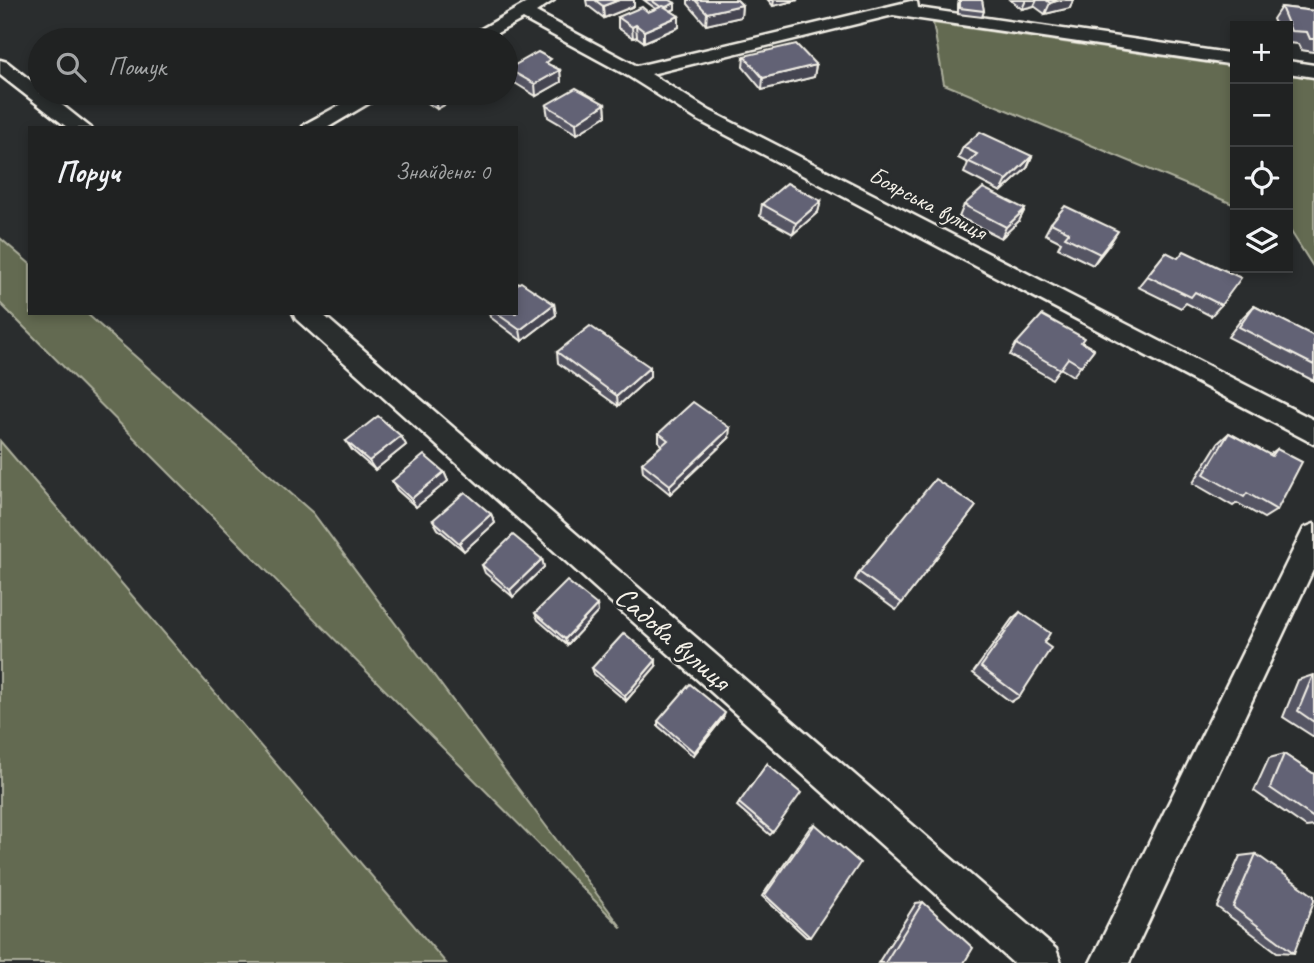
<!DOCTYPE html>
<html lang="uk">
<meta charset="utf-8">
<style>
:root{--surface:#202222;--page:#282a2a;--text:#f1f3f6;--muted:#a2a4a5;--line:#3d3f40}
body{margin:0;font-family:Caveat,sans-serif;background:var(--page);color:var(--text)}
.controls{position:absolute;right:21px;top:21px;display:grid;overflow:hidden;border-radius:0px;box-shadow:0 4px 10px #0003}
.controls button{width:63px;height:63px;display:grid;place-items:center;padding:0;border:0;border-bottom:2px solid var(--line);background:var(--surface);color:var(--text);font:35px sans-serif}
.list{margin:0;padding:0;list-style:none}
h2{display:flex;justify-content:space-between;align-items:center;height:91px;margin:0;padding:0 28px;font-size:30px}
h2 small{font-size:23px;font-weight:400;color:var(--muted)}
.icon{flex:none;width:38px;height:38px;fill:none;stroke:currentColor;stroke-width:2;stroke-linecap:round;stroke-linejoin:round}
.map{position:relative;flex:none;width:1314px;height:963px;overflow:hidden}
.search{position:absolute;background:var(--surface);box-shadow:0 4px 10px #0003;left:28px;top:28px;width:490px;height:77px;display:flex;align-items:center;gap:18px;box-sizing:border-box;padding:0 24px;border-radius:38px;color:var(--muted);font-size:26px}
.panel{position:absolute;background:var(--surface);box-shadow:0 4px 10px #0003;left:28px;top:126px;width:490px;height:189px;border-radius:0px}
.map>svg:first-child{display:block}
.green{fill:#636b51;stroke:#acae9c;stroke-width:2}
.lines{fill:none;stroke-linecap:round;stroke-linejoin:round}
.street-casing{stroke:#f4f1e8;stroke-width:5}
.street{fill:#2a2d2e;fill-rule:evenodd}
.wall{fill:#545464;stroke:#f4f1e8;stroke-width:2}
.shaded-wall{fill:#454551;stroke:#f4f1e8;stroke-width:2}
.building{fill:#626274;stroke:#f4f1e8;stroke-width:2}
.labels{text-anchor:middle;stroke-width:6;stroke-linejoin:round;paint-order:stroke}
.far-street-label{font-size:24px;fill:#f4f1e8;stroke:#2a2d2e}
.street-label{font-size:30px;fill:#f4f1e8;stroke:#2a2d2e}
</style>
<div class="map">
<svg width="1314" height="963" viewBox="0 0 1314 963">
<rect width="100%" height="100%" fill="#2a2d2e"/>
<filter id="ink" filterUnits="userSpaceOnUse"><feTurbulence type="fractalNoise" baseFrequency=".0143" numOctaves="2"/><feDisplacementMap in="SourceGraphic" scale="14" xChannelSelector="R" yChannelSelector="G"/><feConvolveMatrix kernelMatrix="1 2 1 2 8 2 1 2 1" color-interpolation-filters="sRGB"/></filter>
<g filter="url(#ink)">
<g class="green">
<path d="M933 23 1235 67V205L944 84Z"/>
<path d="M1288 75 1314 78V268L1288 227Z"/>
<path d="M0 238 30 264V313H86L313 513 622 928 0 303Z"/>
<path d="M0 441 446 963H0Z"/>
</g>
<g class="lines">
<g class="street-casing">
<g id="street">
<path d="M532 0H554L536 12 637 66 911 1 917 2 918 8 1235 54V65L893 15 651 74 710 111 1314 420V444L696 119 628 76 523 19 484 40H462Z"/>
<path d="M0 60 7 62 40 88V93H47L91 128H68L0 75Z"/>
<path d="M1288 61 1314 65V77L1288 73Z"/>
<path d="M362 93H386L327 128H302L305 124Z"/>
<path d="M293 313H321L1056 949 1061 963H1013L296 319Z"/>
<path d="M1314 524V568L1129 963H1090L1304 528Z"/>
</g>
</g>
<use href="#street" class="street"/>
</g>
<g class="wall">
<path d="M586 0H634V6L604 18 587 5Z"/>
<path d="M644 0H670L675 3V9L671 11 679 16V27L644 42 637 37 633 38 618 28V17L648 12 656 9Z"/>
<path d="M688 0H737L742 5 741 17 706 25 688 4Z"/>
<path d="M768 0H798L773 6Z"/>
<path d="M959 0H982L984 11 982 17 958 14V4Z"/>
<path d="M1010 0H1073L1070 8 1045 14 1034 6 1022 9Z"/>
<path d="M1281 7 1314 11V52L1301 50 1298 44 1288 43V26H1276L1273 19Z"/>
<path d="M744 56 816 65 814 77 762 90 743 67Z"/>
<path d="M552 66 560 70 561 82 536 96 510 80 508 69Z"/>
<path d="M413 93H459L460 96 437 109Z"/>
<path d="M605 104 606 116 577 134 548 117 546 105Z"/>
<path d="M963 147 1032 156 1027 168 1001 192 964 173 968 163 958 158Z"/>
<path d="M821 201 818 212 793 234 760 216 762 204Z"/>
<path d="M964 205 1025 209 1019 221 1001 238 959 217Z"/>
<path d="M1051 223 1111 242 1093 265 1058 248 1061 242 1045 234Z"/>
<path d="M1166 252 1221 305 1211 316 1186 303 1181 308 1138 287Z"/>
<path d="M554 304 556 315 522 341 490 317 489 313H516Z"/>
<path d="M1254 306 1314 336V381L1228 337 1243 317Z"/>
<path d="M1081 342 1094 349 1073 376 1060 368 1052 379 1010 355 1016 344Z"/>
<path d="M557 352 650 377 618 406 558 363Z"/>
<path d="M659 433 729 438 670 494 643 472 642 463 662 445 659 442Z"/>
<path d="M1229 433 1269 455 1277 449V510L1264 518 1237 503 1233 506 1193 483 1218 443Z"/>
<path d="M401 436 406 445 375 470 352 450 346 441Z"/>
<path d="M444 472 448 481 416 507 397 490 392 481Z"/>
<path d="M976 506 896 610 855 580 859 572Z"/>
<path d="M491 514 495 523 464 551 438 529 433 520Z"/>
<path d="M542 559 544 567 513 597 485 573 482 565Z"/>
<path d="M597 605 598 612 567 645 538 620 535 613Z"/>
<path d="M1020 612 1044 643 1020 696 1011 702 973 673 1012 619Z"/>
<path d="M656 666 626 701 594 674 592 668Z"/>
<path d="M1313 675H1314V737L1283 717 1298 680Z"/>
<path d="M723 718 693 756 658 726V721Z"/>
<path d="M1284 754 1314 774V826L1306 827 1254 791 1269 758Z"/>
<path d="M767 764 773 832 770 835 737 806Z"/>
<path d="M815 824 810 937H806L762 896 811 826Z"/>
<path d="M1256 854 1294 953 1277 952 1217 907 1240 856Z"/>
<path d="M923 902 964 963H878L916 903Z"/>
</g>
<g class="shaded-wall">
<path d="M619 0H634V6L604 18 603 6Z"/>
<path d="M774 0H798L773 6Z"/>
<path d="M1026 0H1037L1034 6 1022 9Z"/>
<path d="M1060 0H1073L1070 8 1045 14 1050 3Z"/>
<path d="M675 3V9L663 14 664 8Z"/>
<path d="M742 5 741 17 706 25 707 13Z"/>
<path d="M679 16V27L644 42V31Z"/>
<path d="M636 25 637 37 633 38 632 27Z"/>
<path d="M816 65 814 77 762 90 763 78Z"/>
<path d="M560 70 561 82 536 96 535 84Z"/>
<path d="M442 93H459L460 96 437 109 434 97Z"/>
<path d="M605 104 606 116 577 134 576 123Z"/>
<path d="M1032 156 1027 168 1001 192 1007 180Z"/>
<path d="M821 201 818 212 793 234 796 223Z"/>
<path d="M1025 209 1019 221 1001 238 1006 227Z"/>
<path d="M1118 231 1111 242 1093 265 1100 254Z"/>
<path d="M554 304 556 315 522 341 520 330Z"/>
<path d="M650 367V377L618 406 617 396Z"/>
<path d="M730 428 729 438 670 494V485Z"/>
<path d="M401 436 406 445 375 470 369 461Z"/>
<path d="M444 472 448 481 416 507 411 499Z"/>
<path d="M491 514 495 523 464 551 459 543Z"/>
<path d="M542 559 544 567 513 597 510 590Z"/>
<path d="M597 605 598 612 567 645 565 639Z"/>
<path d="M656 660V666L626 701 625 696Z"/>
<path d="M725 713 723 718 693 756 694 752Z"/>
</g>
<g class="building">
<path d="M595 0H619L603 6Z"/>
<path d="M651 0H670L675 3 666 7 663 6 661 7Z"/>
<path d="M695 0H737L742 5 707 13Z"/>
<path d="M960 0H982L984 11 960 8Z"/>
<path d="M1046 0H1060L1050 3Z"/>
<path d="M663 6 679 16 644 31 636 25 632 27 618 17 642 7 648 12Z"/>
<path d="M1281 7 1314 11V39H1310L1307 32 1291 31Z"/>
<path d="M796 44 816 65 763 78 744 56Z"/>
<path d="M538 52 551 59 546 63 560 70 535 84 508 69Z"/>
<path d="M576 88 605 104 576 123 546 105Z"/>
<path d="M427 93H442L434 97Z"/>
<path d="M980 132 1032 156 1007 180 969 162 977 154 963 147Z"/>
<path d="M787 183 821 201 796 223 762 204Z"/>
<path d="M983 188 1025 209 1006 227 964 205Z"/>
<path d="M1065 206 1118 231 1100 254 1065 237 1069 232 1051 223Z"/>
<path d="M1184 251 1241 278 1221 305 1195 292 1191 297 1147 276 1166 252 1178 258Z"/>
<path d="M521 282 554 304 520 330 496 313H516V285Z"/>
<path d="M1254 306 1314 336V365L1239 327Z"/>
<path d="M1042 315 1084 338 1081 342 1094 349 1081 366 1068 358 1060 369 1016 344Z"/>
<path d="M590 326 650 367 617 396 557 352Z"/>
<path d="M693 402 730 428 670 485 642 463 668 440 659 433Z"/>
<path d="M378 416 401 436 369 461 346 441Z"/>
<path d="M1229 433 1272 456 1277 449 1302 462 1277 510 1247 493 1244 497 1204 474Z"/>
<path d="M424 455 444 472 411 499 392 481Z"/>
<path d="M935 479 976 506 902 603 859 572Z"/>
<path d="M465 492 491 514 459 543 433 520Z"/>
<path d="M513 535 542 559 510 590 482 565Z"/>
<path d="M567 581 597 605 565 639 535 613Z"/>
<path d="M1020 612 1050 633 1044 643 1051 648 1020 696 981 667Z"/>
<path d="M624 633 656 660 625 696 592 668Z"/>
<path d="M1313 675H1314V722L1298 711Z"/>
<path d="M690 684 725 713 694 752 658 721Z"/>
<path d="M1284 754 1314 774V818L1270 788Z"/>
<path d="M767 764 801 793 773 832 739 803Z"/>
<path d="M815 824 860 863 810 937 765 895Z"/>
<path d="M1256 854 1314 896V901L1294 953 1233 907Z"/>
<path d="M923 902 973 948 964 963H885Z"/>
</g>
</g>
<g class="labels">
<g class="far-street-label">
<text transform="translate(928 203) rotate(28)" y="8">Боярська вулиця</text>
</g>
<g class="street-label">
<text transform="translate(673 638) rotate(41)" y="10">Садова вулиця</text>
</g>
</g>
</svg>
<div class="controls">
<button>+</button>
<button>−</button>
<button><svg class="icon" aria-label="locate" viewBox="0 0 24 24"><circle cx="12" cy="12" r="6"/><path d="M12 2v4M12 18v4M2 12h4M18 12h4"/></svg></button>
<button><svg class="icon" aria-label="layers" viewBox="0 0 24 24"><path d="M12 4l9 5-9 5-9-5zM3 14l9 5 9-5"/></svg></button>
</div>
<div class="search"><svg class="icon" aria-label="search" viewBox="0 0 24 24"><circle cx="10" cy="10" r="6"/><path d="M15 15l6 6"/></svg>Пошук</div>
<section class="panel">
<h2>Поруч<small>Знайдено: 0</small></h2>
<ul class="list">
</ul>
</section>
</div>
